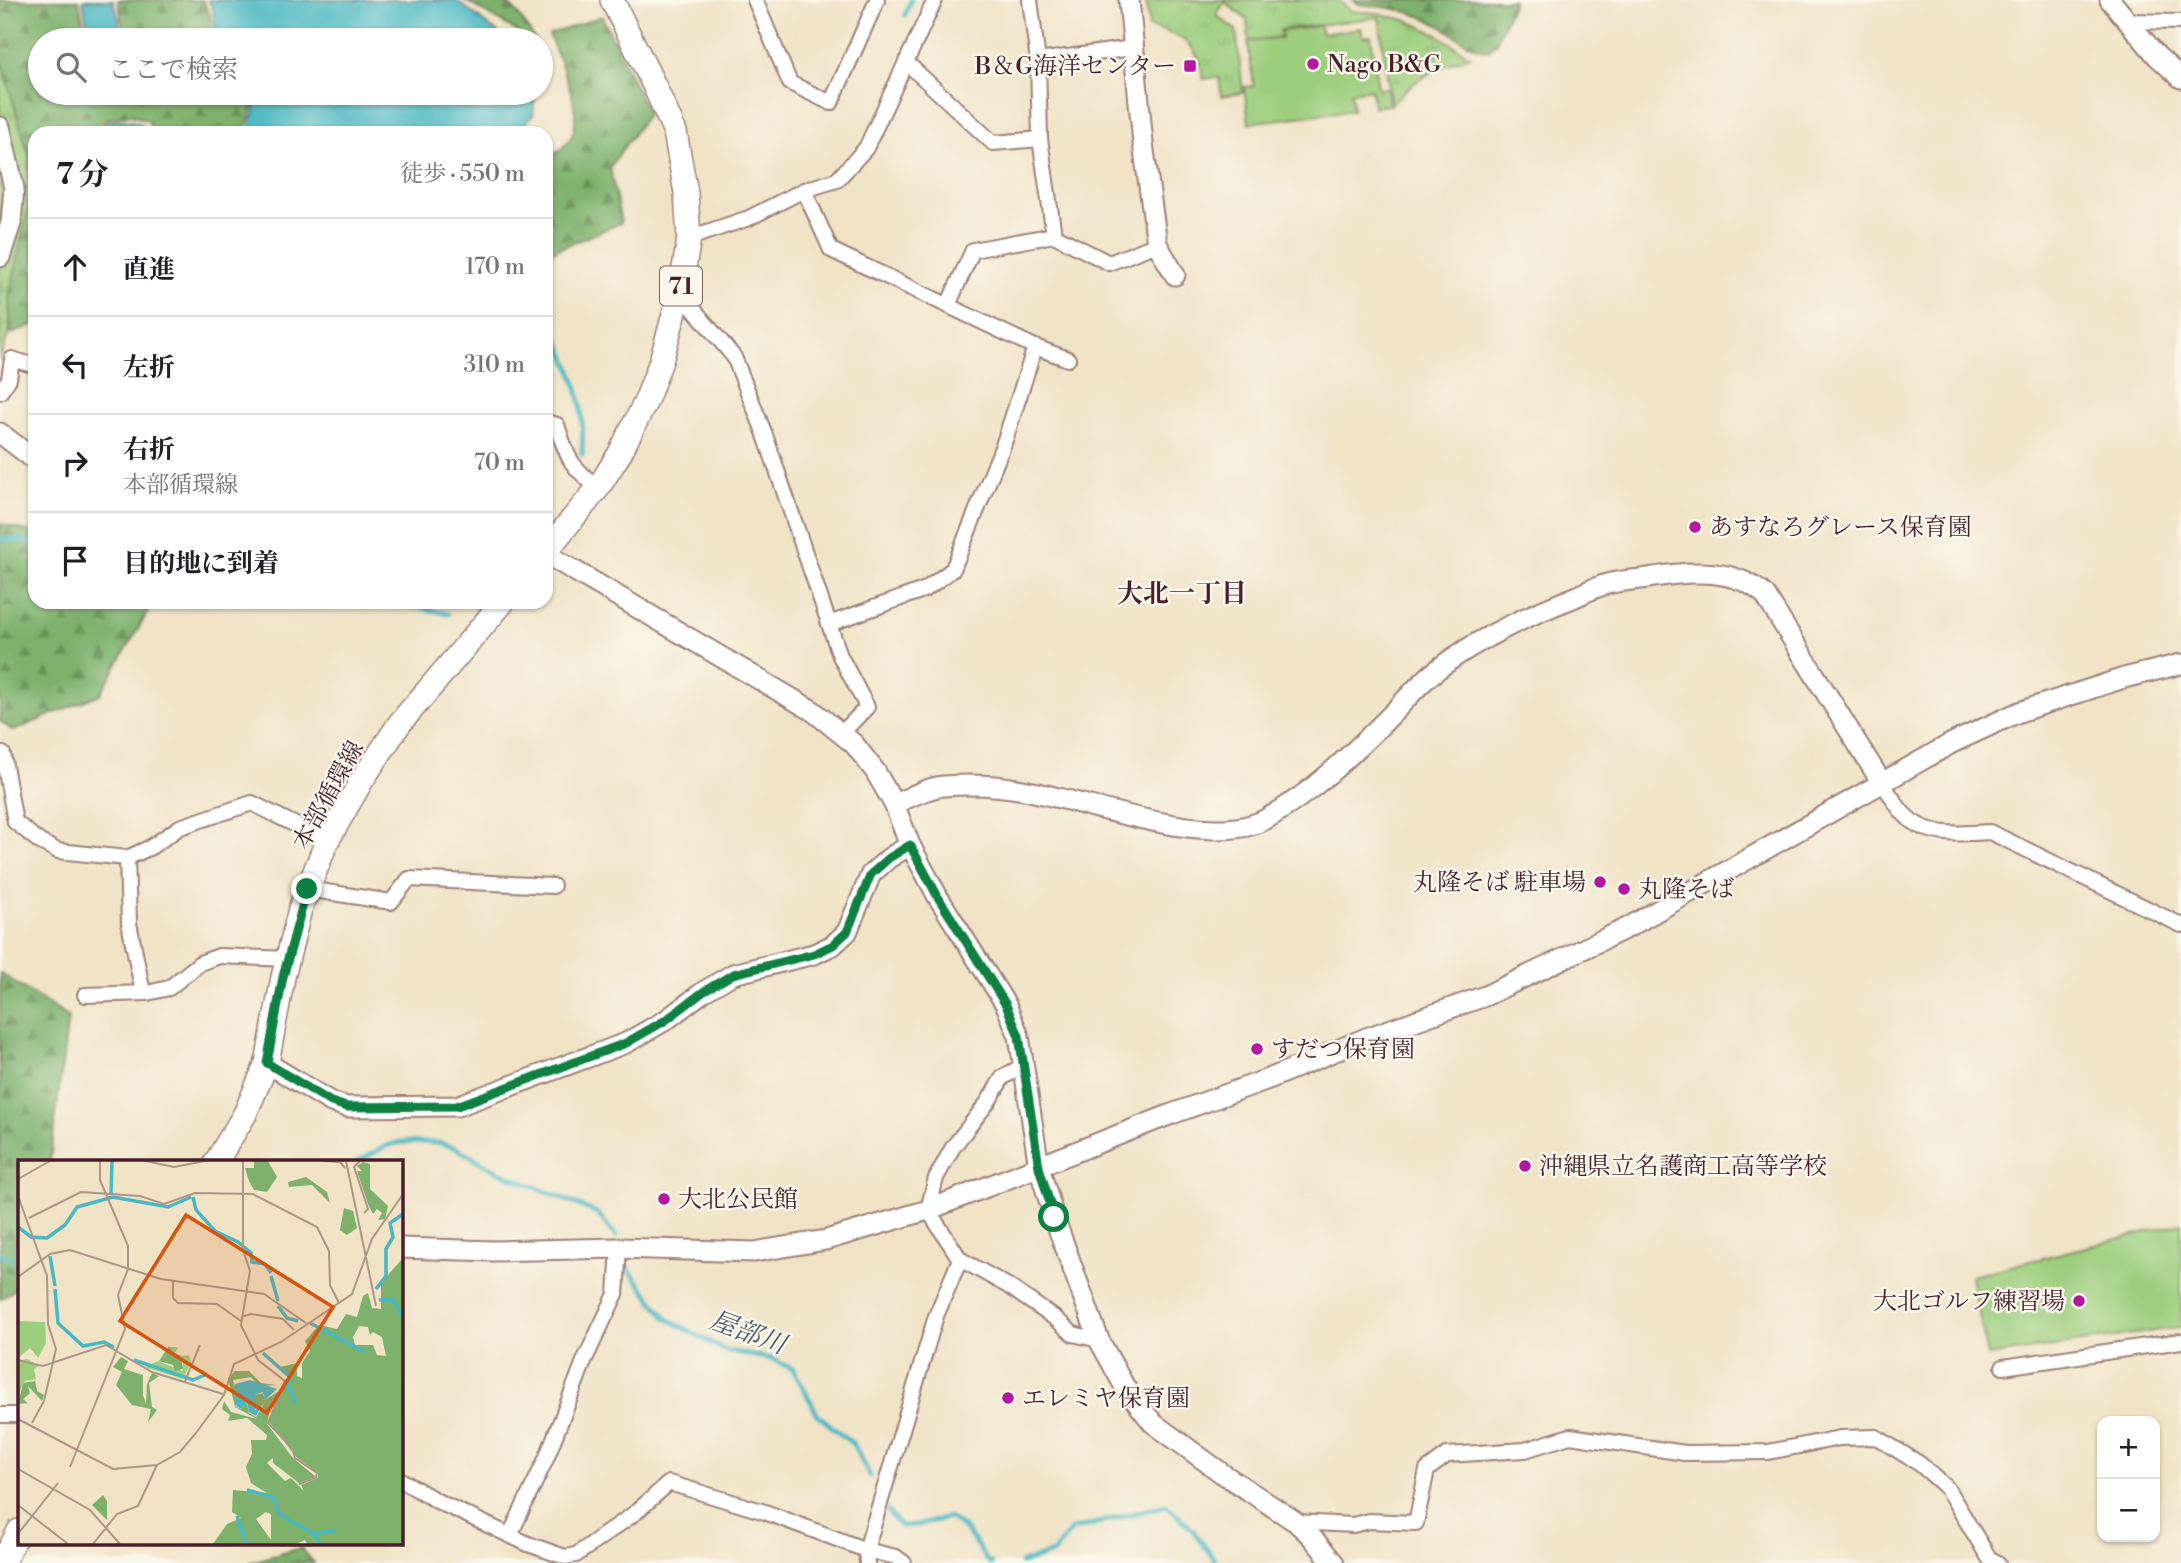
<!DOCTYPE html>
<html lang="ja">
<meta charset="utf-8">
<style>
:root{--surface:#fff;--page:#f2f2f2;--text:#202124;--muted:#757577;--line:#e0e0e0}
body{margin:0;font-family:"Libre Bodoni","Noto Serif JP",serif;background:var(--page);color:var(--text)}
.controls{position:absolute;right:21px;bottom:21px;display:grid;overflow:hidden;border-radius:14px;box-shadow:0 2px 5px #0004}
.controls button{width:63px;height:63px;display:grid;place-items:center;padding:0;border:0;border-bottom:2px solid var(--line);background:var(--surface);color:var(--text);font:35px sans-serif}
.stop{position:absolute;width:21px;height:21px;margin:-16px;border:5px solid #0b8043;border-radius:50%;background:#fff}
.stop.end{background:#0b8043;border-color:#fff;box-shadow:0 2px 7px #0008}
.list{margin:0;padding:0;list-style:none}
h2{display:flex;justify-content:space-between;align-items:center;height:91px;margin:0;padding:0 28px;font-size:30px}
h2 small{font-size:23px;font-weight:400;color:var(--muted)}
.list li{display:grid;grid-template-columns:46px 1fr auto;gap:21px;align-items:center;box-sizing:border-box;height:98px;padding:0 28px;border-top:2px solid var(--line)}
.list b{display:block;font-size:26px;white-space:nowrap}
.list p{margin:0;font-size:23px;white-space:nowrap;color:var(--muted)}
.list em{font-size:23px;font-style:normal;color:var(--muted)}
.icon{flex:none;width:38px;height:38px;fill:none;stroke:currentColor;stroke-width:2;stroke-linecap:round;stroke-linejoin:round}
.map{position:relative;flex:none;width:2181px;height:1563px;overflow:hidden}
.search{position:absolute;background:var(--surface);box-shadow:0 2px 5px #0004;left:28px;top:28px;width:525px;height:77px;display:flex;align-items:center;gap:18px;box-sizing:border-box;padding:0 24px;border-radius:38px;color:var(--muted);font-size:26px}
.panel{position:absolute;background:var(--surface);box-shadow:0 2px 5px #0004;left:28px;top:126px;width:525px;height:483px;border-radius:21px}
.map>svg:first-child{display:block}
.grass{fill:url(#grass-tufts);stroke:#737654;stroke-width:2}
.forest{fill:url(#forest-firs);stroke:#64684c;stroke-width:2}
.pitch{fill:#9cce7d;stroke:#737654;stroke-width:2}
.water{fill:#49b8c2;stroke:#4a6c76;stroke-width:2}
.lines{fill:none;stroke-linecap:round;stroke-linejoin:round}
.stream{stroke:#49b8c2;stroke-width:5}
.street-casing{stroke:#9d8178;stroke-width:18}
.secondary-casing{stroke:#9d8178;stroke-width:23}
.primary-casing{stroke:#9d8178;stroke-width:26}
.street{stroke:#fff;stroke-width:14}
.secondary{stroke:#fff;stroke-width:19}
.primary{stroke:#fff;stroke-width:23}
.route{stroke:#0b8043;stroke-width:9}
.poi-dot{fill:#b5179e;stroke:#fbf7ec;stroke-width:2.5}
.labels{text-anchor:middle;stroke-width:5;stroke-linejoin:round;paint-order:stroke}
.shield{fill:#fbf7ec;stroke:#7f6065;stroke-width:2}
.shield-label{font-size:23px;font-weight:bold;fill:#4a1f2b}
.poi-label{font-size:24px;fill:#4a1f2b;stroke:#fbf7ec;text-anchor:start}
.street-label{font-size:24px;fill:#4a1f2b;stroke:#fbf7ec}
.neighbourhood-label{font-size:26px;font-weight:bold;fill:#4a1f2b;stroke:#fbf7ec}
.water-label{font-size:26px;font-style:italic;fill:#4a5c67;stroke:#fbf7ec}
.inset-river{fill:none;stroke:#49b8c2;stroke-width:3.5}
.inset-road{fill:none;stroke:#ae9588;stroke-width:2}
.view{fill:#d8530f;fill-opacity:0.15;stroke:#d8530f;stroke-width:3.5}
.inset-edge{fill:none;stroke:#4a1f2b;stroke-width:3.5}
</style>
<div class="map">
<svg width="2181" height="1563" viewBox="0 0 2181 1563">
<defs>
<pattern id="grass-tufts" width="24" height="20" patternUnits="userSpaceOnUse" patternTransform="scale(1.75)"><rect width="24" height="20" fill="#9cce7d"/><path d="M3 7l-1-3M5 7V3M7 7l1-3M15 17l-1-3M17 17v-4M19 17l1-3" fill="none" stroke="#88b06c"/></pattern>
<pattern id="forest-firs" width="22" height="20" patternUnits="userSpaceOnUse" patternTransform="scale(1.75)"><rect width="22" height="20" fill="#7db16c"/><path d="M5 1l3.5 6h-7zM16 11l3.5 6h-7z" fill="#688f59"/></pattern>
</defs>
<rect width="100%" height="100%" fill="#fbf7ec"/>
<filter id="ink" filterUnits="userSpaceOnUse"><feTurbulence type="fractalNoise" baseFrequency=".0143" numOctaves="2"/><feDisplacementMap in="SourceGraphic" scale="14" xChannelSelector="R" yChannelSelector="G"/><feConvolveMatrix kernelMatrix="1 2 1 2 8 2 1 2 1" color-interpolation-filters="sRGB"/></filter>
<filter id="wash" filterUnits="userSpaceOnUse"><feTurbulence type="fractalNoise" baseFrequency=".00686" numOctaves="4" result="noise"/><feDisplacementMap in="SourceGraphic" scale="28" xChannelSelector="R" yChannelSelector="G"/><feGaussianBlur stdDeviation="1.57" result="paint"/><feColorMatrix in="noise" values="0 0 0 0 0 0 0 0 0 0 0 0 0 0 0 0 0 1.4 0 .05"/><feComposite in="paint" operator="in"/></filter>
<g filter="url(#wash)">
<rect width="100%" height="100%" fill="#f0e3c6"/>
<g class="grass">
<path d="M0 0 40 40V93L35 133V245L0 361Z"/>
<path d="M1146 0H1338L1351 11 1377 13 1409 21 1437 34 1470 56C1439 66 1411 80 1391 105L1379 17 1280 30 1281 37 1249 41 1247 20 1225 2 1216 15 1236 30 1243 93 1221 96 1219 77 1203 79C1199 43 1182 35 1149 27Z"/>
</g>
<g class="forest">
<path d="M0 0H79L86 40H40V93H251L253 107 243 133H151L149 121 131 115 106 119 101 127 100 133H35V324L11 334 9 299 28 207 29 156 0 57Z"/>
<path d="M118 0H203L210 15 211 40H122V23Z"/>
<path d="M464 0C515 0 509 0 535 40H524L520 33Z"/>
<path d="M1353 0H1514L1495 44 1488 51C1465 46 1450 29 1429 20 1406 9 1383 7 1358 4Z"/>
<path d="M602 16 648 113 610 167 621 223 553 251 546 271V162C553 155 564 148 570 139 587 114 559 61 549 35Z"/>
<path d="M0 524 35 533V602H154L100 694 13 731 0 721Z"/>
<path d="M0 973 68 1017 50 1162H19V1287L0 1299Z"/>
<path d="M301 1548 314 1563H248Z"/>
</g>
<g class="pitch">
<path d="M1320 26 1322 34 1361 28 1363 37 1371 36 1378 89 1387 88 1389 105 1374 107 1371 89 1351 92 1353 110 1249 123 1244 87 1254 86 1248 42 1282 38 1281 31Z"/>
<path d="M2181 1223V1327L1988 1356 1971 1276Z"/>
</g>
<g class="water">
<path d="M83 0H113L119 20 118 40H89Z"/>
<path d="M208 0H456L497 32 503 40H216L213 9Z"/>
<path d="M254 93H534L535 96 533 115 516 133H247L255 109Z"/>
<path d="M119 120C131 121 143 121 148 133H103L107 122Z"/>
</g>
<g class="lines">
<g class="stream">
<path d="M905 15 911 0"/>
<path d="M553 327C575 378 586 398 582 455"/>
<path d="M0 539 35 541"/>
<path d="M397 602 448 614"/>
<path d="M357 1162 386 1146 401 1142 441 1143 456 1148 497 1171 597 1213 616 1236"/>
<path d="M0 1254 19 1261"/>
<path d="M627 1267 666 1318 724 1350 772 1359 793 1369 818 1415 853 1444 870 1476"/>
<path d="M887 1510 900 1526 919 1525 949 1517 967 1531 988 1562 991 1563"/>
<path d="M1021 1563 1053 1553 1071 1530 1166 1505 1191 1528 1217 1563"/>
</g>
</g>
</g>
<g filter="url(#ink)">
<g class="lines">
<g class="street-casing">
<g id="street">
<path d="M755 0 790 83 831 103 877 0"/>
<path d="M1030 0 1038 61 1040 139 1054 235"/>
<path d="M2126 21 2181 22"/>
<path d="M1038 61 1133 48"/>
<path d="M907 63 993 143 1040 139"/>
<path d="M804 190 831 250 1035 347 1068 359"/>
<path d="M689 238 749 218 804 190 837 180 866 148 935 0"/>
<path d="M680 293 734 357 764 432 840 656 867 707 842 733"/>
<path d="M948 305 973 250 1054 235 1109 263 1157 244"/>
<path d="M0 392 9 379 12 359 35 366"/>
<path d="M546 422 557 425C568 460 570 465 598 488"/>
<path d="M829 624 926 589 953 569 1004 443 1035 347"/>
<path d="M3 754 15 822 40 842 58 851 127 858 151 847 180 827 252 803 327 841"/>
<path d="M1882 783C1890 793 1896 806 1905 815 1926 838 1962 834 1990 832L2181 925"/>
<path d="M127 858 129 923 143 993"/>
<path d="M307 889 391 902 409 879 553 886"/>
<path d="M85 995 147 993 169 988 200 963 219 956 288 959"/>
<path d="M1025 1065 1003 1077 988 1102 953 1147 936 1178 928 1210 960 1259 1008 1286 1056 1319 1073 1334 1099 1340"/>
<path d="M2003 1367 2181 1341"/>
<path d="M0 1415H19"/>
<path d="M401 1480 437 1501 528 1544 565 1557 576 1555 635 1513 669 1483 765 1512 866 1550 896 1557 904 1563"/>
<path d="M1296 1522 1353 1525 1369 1521 1416 1523 1427 1470 1447 1455 1525 1450 1570 1436 1685 1453 1768 1452 1840 1438 1876 1437 1920 1464 1946 1487 1989 1558 1998 1563"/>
<path d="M510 1535 546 1459 585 1359 616 1294 619 1248"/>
<path d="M867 1563 866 1550 936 1316 960 1259"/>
</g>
</g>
<g class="secondary-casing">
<g id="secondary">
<path d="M1129 0 1143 143 1157 244 1175 275"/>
<path d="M2110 0 2157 56 2181 78"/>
<path d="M0 127 14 188 11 223 0 257"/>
<path d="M0 433 35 460"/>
<path d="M546 554 813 711 854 744 875 771 894 804 910 845 938 897 1006 1005 1019 1036 1039 1167 1054 1217 1099 1340 1126 1389 1153 1423 1223 1474 1296 1522 1310 1535 1334 1563"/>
<path d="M894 804C909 798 928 787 944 786 969 784 998 785 1023 790 1084 800 1211 850 1266 819 1312 793 1351 755 1388 718 1403 703 1417 686 1433 673 1474 640 1524 617 1573 598 1584 593 1595 587 1607 584 1622 580 1639 580 1654 577 1692 571 1735 568 1765 595L1882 783"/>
<path d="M267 1063 331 1102 347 1107 457 1106 626 1043 666 1020 703 992 733 974 814 954 833 945 847 932 871 874 889 858 910 845"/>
<path d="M401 1248 493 1251 619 1248 754 1252 826 1240 928 1210 1169 1115 1271 1078 1366 1038 1485 996 1627 928 1952 743 2019 712 2124 678 2181 664"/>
</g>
</g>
<g class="primary-casing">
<g id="primary">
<path d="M546 551 598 488 620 453 646 401 661 361 680 293 689 238 686 193 675 132 654 85 612 0"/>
<path d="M216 1162 245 1114 267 1063 283 977 300 909 327 841 362 780 400 723 503 602"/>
<path d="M2 1563 19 1531"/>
</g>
</g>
<use href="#street" class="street"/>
<use href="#secondary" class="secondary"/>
<use href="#primary" class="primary"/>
</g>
</g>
<g class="lines" filter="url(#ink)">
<path class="route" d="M307 889 283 977 267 1063 331 1102 347 1107 457 1106 626 1043 666 1020 703 992 733 974 814 954 833 945 847 932 871 874 889 858 910 845 938 897 1006 1005 1019 1036 1039 1167 1054 1217"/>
</g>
<g class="poi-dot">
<circle cx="1313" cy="64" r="7"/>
<rect x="1183" y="59" width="14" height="14" rx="3.5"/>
<circle cx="1695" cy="527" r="7"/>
<circle cx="1600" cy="882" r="7"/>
<circle cx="1624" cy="889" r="7"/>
<circle cx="1257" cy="1049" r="7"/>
<circle cx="1525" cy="1166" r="7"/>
<circle cx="664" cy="1199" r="7"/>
<circle cx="2079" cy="1301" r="7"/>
<circle cx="1008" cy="1398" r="7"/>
</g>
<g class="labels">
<rect class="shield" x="660" y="266.5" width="42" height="39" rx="5"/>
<g class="shield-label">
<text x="681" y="294">71</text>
</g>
<g class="poi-label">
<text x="1327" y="72">Nago B&amp;G</text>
<text x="1176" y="74" text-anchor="end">B＆G海洋センター</text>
<text x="1709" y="535">あすなろグレース保育園</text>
<text x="1586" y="890" text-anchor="end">丸隆そば 駐車場</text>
<text x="1638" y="897">丸隆そば</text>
<text x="1271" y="1057">すだつ保育園</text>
<text x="1539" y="1174">沖縄県立名護商工高等学校</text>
<text x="678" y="1207">大北公民館</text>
<text x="2065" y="1309" text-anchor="end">大北ゴルフ練習場</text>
<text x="1022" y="1406">エレミヤ保育園</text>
</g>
<g class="street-label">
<text transform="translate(328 795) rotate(-61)" y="8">本部循環線</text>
</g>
<g class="neighbourhood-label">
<text x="1182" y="602">大北一丁目</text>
</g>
<g class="water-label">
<text transform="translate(748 1332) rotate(20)" y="9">屋部川</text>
</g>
</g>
<g transform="translate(18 1160)">
<rect width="385" height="385" fill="#f0e3c6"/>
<path d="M152 187H160L157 193 164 196 171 195 173 202 165 219 127 207 140 201 165 211V202L160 198Z" fill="#9cce7d"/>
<path d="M236 1H250L259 17 249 32 236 30 231 21 227 8H236ZM345 2 352 4V29L370 46 367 59 360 60 364 53 359 49 355 54 350 44 339 11H344L339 6ZM288 17 309 32 312 43 294 25 271 27 270 22ZM326 48 335 51 339 68 329 75 322 70ZM385 98V384H289L287 380 278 384H195L209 364 223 358 214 352 215 330 249 333 233 323 228 307 234 294 233 280H248L249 275 229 258 210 261 212 255 204 249 206 241 213 252 239 259 217 247 210 218 217 211H231L243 223 259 225 241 226 233 217 215 220 220 236 217 246 223 249 229 242 231 253 238 257 246 244 237 249V235L245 233 247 240 263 230 254 241 249 264 275 298 298 317 281 323 255 303V298L249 303 267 321 273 318 286 331 283 325 300 318V313L278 297 251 262 257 239 272 219 262 207 279 203V216L284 218V203L292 191 287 181 301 165 319 169 328 154 339 157 345 136 350 133 354 148 363 149V123ZM341 166 350 167 352 175 355 172 364 177 368 196 359 195 355 185H337L335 177ZM248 352 253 354V380L238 359ZM151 186 164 202 165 209 157 211 155 205 141 201ZM103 197 110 201 106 209 125 215V235L128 244 129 224 134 213 141 216 131 223 134 247 139 250 130 262 133 249 114 245 98 225 104 212 95 207ZM17 221 19 231 26 235 24 241 10 226 12 233 5 239 10 243 0 244 5 223ZM85 335 89 341V360L74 345Z" fill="#7db16c" fill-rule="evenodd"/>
<path d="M0 161 27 162 28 183 20 198 12 188 0 198ZM9 199 21 206 16 209 18 219 7 221 0 234V201Z" fill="#9cce7d"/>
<path d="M232 220 259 229 247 240 245 232 237 235V250L245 244 238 256 231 252 229 242 223 249 217 245V224Z" fill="#49b8c2"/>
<path class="inset-river" d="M93 34 94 1M95 37 150 47 173 37M175 37 178 50 197 71 220 82 233 93 234 102 247 104 253 113M0 67 13 77 29 78 47 65 59 47 95 37M32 96 37 126M253 116 260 141M37 129 40 163 65 186 86 182 96 187M358 129 368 116V89L375 77 372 63 385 54M361 140 374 139 385 157M260 146 269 158 280 161M292 163 347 192M245 193 273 218 269 224 278 244M116 200 175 220 189 214M229 330 255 337 261 354 296 374 302 384M219 356 228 384M296 374 318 370"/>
<path class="inset-road" d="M128 1 156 7 187 1M225 1V90L232 111 223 165 240 200 267 221 250 263 274 288 277 298 299 313 298 318 281 324M306 1 322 2 327 8M328 1 358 146M342 1 336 7 350 49 346 53M0 19 32 1M0 36 29 116 30 164 38 189 26 241 14 263M11 58 63 32 122 36 146 44 177 33 235 34 299 67 311 91 312 125 321 143M0 117 32 94 52 90 143 119 246 134 288 163M155 120V138L160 143 199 144 223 161M223 157 233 154 265 159 276 170M0 200 25 206 88 185 134 212 205 234M167 221 182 185M0 259 95 309 139 305M52 307 107 169 100 135 110 109V86L82 20V1M0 309 72 350 102 384M0 345 50 384M0 374 40 323M75 384 99 354 120 346 139 305 162 292 178 273 206 235 216 204 263 182 334 134 354 79 385 34"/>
<path class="view" d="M168 55 315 147 249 253 102 161Z"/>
<rect width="385" height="385" class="inset-edge"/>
</g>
</svg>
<div class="controls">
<button>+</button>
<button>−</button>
</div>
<div class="stop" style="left:1054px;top:1217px"></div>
<div class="stop end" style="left:307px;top:889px"></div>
<div class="search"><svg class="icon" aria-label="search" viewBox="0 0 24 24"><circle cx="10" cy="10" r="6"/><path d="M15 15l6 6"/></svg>ここで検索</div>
<section class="panel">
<h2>7 分<small>徒歩 · 550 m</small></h2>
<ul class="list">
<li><svg class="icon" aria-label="ahead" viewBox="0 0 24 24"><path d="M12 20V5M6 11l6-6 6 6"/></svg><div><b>直進</b></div><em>170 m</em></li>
<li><svg class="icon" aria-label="left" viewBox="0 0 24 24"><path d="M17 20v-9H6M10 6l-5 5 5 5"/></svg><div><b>左折</b></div><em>310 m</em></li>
<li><svg class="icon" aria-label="right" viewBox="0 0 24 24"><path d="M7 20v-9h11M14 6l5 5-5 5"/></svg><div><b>右折</b><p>本部循環線</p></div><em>70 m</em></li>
<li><svg class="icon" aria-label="arrive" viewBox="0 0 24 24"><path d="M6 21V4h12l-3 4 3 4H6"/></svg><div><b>目的地に到着</b></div></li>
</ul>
</section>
</div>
